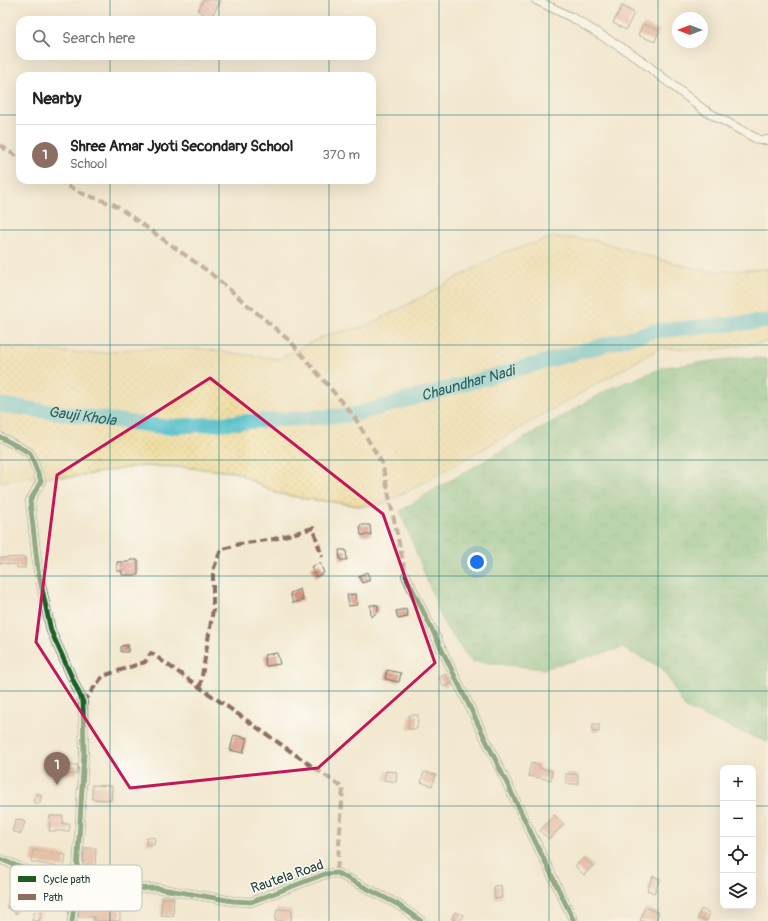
<!DOCTYPE html>
<meta charset="utf-8">
<style>
:root{--surface:#fff;--page:#f2f2f2;--text:#222;--muted:#767676;--line:#e0e0e0;--accent:#111827}
body{margin:0;font-family:Pangolin,sans-serif;background:var(--page);color:var(--text)}
.controls{position:absolute;right:12px;bottom:12px;display:grid;overflow:hidden;border-radius:8px;box-shadow:0 4px 16px #0002}
.controls button{width:36px;height:36px;display:grid;place-items:center;padding:0;border:0;border-bottom:1px solid var(--line);background:var(--surface);color:var(--text);font:20px sans-serif}
.compass{position:absolute;left:672px;top:12px;width:36px;height:36px;border-radius:50%;background:var(--surface);box-shadow:0 4px 16px #0002;rotate:270deg}
.you{position:absolute;left:477px;top:562px;width:14px;height:14px;margin:-10px;border:3px solid #fff;border-radius:50%;background:#1a73e8;box-shadow:0 0 0 6px #1a73e833}
.badge{display:grid;place-items:center;width:26px;height:26px;border-radius:50%;background:var(--accent);color:#fff;font-size:13px;font-weight:700}
.pin{position:absolute;translate:-50% -33px;filter:drop-shadow(0 1px 2px #0008)}
.pin::after{content:'';position:absolute;top:21px;width:14px;height:12px;background:inherit;clip-path:polygon(0 0,100% 0,50% 100%)}
.list{margin:0;padding:0;list-style:none}
h2{display:flex;justify-content:space-between;align-items:center;height:52px;margin:0;padding:0 16px;font-size:17px}
h2 small{font-size:13px;font-weight:400;color:var(--muted)}
.list li{display:grid;grid-template-columns:26px 1fr auto;gap:12px;align-items:center;box-sizing:border-box;height:60px;padding:0 16px;border-top:1px solid var(--line)}
.list b{display:block;font-size:15px;white-space:nowrap}
.list p{margin:0;font-size:13px;white-space:nowrap;color:var(--muted)}
.list em{font-size:13px;font-style:normal;color:var(--muted)}
.icon{flex:none;width:22px;height:22px;fill:none;stroke:currentColor;stroke-width:2;stroke-linecap:round;stroke-linejoin:round}
.map{position:relative;flex:none;width:768px;height:921px;overflow:hidden}
.search{position:absolute;background:var(--surface);box-shadow:0 4px 16px #0002;left:16px;top:16px;width:360px;height:44px;display:flex;align-items:center;gap:10px;box-sizing:border-box;padding:0 14px;border-radius:12px;color:var(--muted);font-size:15px}
.panel{position:absolute;background:var(--surface);box-shadow:0 4px 16px #0002;left:16px;top:72px;width:360px;height:112px;border-radius:12px}
.map>svg:first-child{display:block}
.forest{fill:url(#forest-crowns);stroke:#4b7c5a}
.sand{fill:url(#sand-dots);stroke:#868c69}
.lines{fill:none;stroke-linecap:round;stroke-linejoin:round}
.river{stroke:#4cbac6;stroke-width:15}
.building{fill:url(#building-hatch)}
.minor-casing{stroke:#69796a;stroke-width:10}
.minor{stroke:#fff;stroke-width:8}
.quiet{stroke:#8d6e63;stroke-width:4;stroke-dasharray:8 4;stroke-linecap:butt}
.cycleway-casing{stroke:#fdfcf7;stroke-width:8}
.cycleway{stroke:#1b5e20;stroke-width:5}
.marked{fill:none;stroke:#c2185b;stroke-width:3;stroke-linejoin:round}
.grid{fill:none;stroke:#0f766e;stroke-width:1;stroke-opacity:0.55}
.labels{text-anchor:middle;stroke-width:3;stroke-linejoin:round;paint-order:stroke}
.street-label{font-size:14px;fill:#1f3d34;stroke:#fdfcf7}
.water-label{font-size:15px;font-style:italic;fill:#2c6260;stroke:#fdfcf7}
.key{fill:#fdfcf7;stroke:#bac3bc;stroke-width:1}
.key-label{font-size:11px;fill:#1f3d34}
</style>
<div class="map">
<svg width="768" height="921" viewBox="0 0 768 921">
<defs>
<pattern id="forest-crowns" width="20" height="18" patternUnits="userSpaceOnUse"><rect width="20" height="18" fill="#77bc80"/><path d="M2 6a3 3 0 1 1 6 0M12 15a3 3 0 1 1 6 0" fill="none" stroke="#619a6a"/></pattern>
<pattern id="sand-dots" width="8" height="8" patternUnits="userSpaceOnUse"><rect width="8" height="8" fill="#eeda9e"/><path d="M2 2h.1M6 6h.1" fill="none" stroke="#ccbc89" stroke-width="1.8" stroke-linecap="round"/></pattern>
<pattern id="building-hatch" width="6" height="6" patternUnits="userSpaceOnUse"><rect width="6" height="6" fill="#db957f"/><path d="M-1 1l2-2M0 6l6-6M5 7l2-2" fill="none" stroke="#b17b69"/></pattern>
</defs>
<rect width="100%" height="100%" fill="#fdfcf7"/>
<filter id="ink" filterUnits="userSpaceOnUse"><feTurbulence type="fractalNoise" baseFrequency=".025" numOctaves="2"/><feDisplacementMap in="SourceGraphic" scale="8" xChannelSelector="R" yChannelSelector="G"/><feConvolveMatrix kernelMatrix="1 2 1 2 8 2 1 2 1" color-interpolation-filters="sRGB"/></filter>
<filter id="wash" filterUnits="userSpaceOnUse"><feTurbulence type="fractalNoise" baseFrequency=".012" numOctaves="4" result="noise"/><feDisplacementMap in="SourceGraphic" scale="16" xChannelSelector="R" yChannelSelector="G"/><feGaussianBlur stdDeviation="0.9" result="paint"/><feColorMatrix in="noise" values="0 0 0 0 0 0 0 0 0 0 0 0 0 0 0 0 0 1.4 0 .05"/><feComposite in="paint" operator="in"/></filter>
<g filter="url(#wash)">
<rect width="100%" height="100%" fill="#f2e8cf"/>
<path class="forest" d="M744 357 768 359V742L753 737 685 708 662 668 622 648 543 669 471 661 445 626 400 511 434 490 609 389 665 367Z"/>
<path class="sand" d="M555 237 595 240 658 259 711 272 768 269V342L711 350 660 348 425 482 381 505 359 506 334 502 307 499 276 493 235 472 183 467 139 466 72 477 35 476 0 482V346L19 349 94 354 133 349H202L278 359 324 336 366 326 422 297 504 252Z"/>
<g class="lines">
<path class="river" id="s1" d="M0 405 165 427 353 415 654 331 768 321"/>
</g>
<g id="blocks">
<g class="building">
<path d="M203 0H221L211 18 198 11Z"/>
<path d="M622 6 634 13 626 30 613 23Z"/>
<path d="M643 24 659 30 655 42 638 35Z"/>
<path d="M360 525H370L371 535H361Z"/>
<path d="M339 550H346L347 560H340Z"/>
<path d="M25 557V568H17V565L0 563V558Z"/>
<path d="M130 560H138V575H122V571H117V562H130Z"/>
<path d="M320 563 324 573 316 577 311 567Z"/>
<path d="M367 572 370 580 362 583 359 576Z"/>
<path d="M300 589 303 600 293 603 290 593Z"/>
<path d="M355 594 357 605 349 606 347 595Z"/>
<path d="M370 605H378V612L371 617Z"/>
<path d="M406 609 408 617 398 619 396 611Z"/>
<path d="M128 645V652H121V646Z"/>
<path d="M277 653 280 664 266 666 264 655Z"/>
<path d="M387 670 401 673 399 682 385 679Z"/>
<path d="M445 674 451 683 444 687 439 678Z"/>
<path d="M409 715H418L417 729H408Z"/>
<path d="M593 724H599V732H592Z"/>
<path d="M234 735 247 738 243 753 230 750Z"/>
<path d="M531 763 540 765 539 768 552 771 551 780 537 777V778L528 776Z"/>
<path d="M78 765 77 774 52 775V766Z"/>
<path d="M386 771 397 772 396 782 384 780Z"/>
<path d="M424 772 436 775 432 786 421 782Z"/>
<rect x="566" y="774" width="12" height="10"/>
<path d="M92 785 112 786 111 800 92 799Z"/>
<path d="M36 793 42 796 39 804 33 802Z"/>
<path d="M554 815 564 824 549 839 540 831Z"/>
<path d="M50 816H63V824H70L69 831H49Z"/>
<path d="M16 819 25 822 21 834 12 831Z"/>
<path d="M147 837 155 838 154 845 146 844Z"/>
<path d="M84 848H96L95 870H118V883L88 884V864H83Z"/>
<path d="M33 850 66 855 64 868 31 862Z"/>
<path d="M584 858 593 866 584 875 575 866Z"/>
<path d="M653 876 660 879 654 893 647 890Z"/>
<path d="M501 885 502 898 495 899 494 886Z"/>
<path d="M90 895H101V904L120 905V921H94V917H78L80 902H89Z"/>
<path d="M13 898 22 904 16 914 7 907Z"/>
<path d="M162 898H174L173 916 161 915Z"/>
<path d="M645 907 659 913 655 921H640Z"/>
<path d="M277 909 292 910 291 921H275Z"/>
<path d="M701 909 710 913 707 921 698 918Z"/>
<path d="M35 911 42 913 39 921H32Z"/>
<path d="M455 912 463 915 460 921H457L452 919Z"/>
</g>
</g>
</g>
<g filter="url(#ink)">
<use href="#blocks" fill-opacity="0" stroke="#69796a" stroke-width="1"/>
<g class="lines">
<g class="minor-casing">
<g id="minor">
<path d="M536 0 573 18 635 56 704 110 759 140H768"/>
<path d="M0 437 30 453 41 481 30 501 38 570 51 631 83 702 84 753 76 890 72 921"/>
<path d="M406 576 574 921"/>
<path d="M0 859 76 890 156 888 233 901 251 902 325 874 337 873 397 904 421 921"/>
</g>
</g>
<use href="#minor" class="minor"/>
<g class="quiet">
<path d="M0 145 20 159"/>
<path d="M57 180 81 193 115 205 209 272 291 342 353 415 382 463 406 576"/>
<path d="M200 688 213 610V570L221 550 239 544 274 539 313 528 322 557"/>
<path d="M83 702 103 676 145 662 151 653 343 788 337 873"/>
</g>
<g class="cycleway-casing">
<g id="cycleway">
<path d="M0 437 30 453 41 481 30 501 38 570 51 631 83 702 84 753 76 890 72 921"/>
<path d="M406 576 574 921"/>
<path d="M0 859 76 890 156 888 233 901 251 902 325 874 337 873 397 904 421 921"/>
</g>
</g>
<use href="#cycleway" class="cycleway"/>
</g>
</g>
<path d="M0 0H768V921H0ZM210 378 383 514 435 663 318 768 130 788 36 642 57 475Z" fill="#f2e8cf" fill-opacity=".55" fill-rule="evenodd"/>
<path class="marked" d="M210 378 383 514 435 663 318 768 130 788 36 642 57 475Z"/>
<path class="grid" d="M110 0V20M219 0V20M329 0V20M439 0V921M549 0V921M658 0V921M110 56V76M219 56V76M329 56V76M0 115H20M372 115H768M110 180V921M219 180V921M329 180V921M0 230H768M0 345H768M0 460H768M0 576H768M0 691H768M0 806H723M753 806H768"/>
<g class="labels">
<g class="street-label">
<text transform="translate(287 876) rotate(-19)" y="5">Rautela Road</text>
</g>
<g class="water-label">
<text dy="5" stroke="none"><textPath href="#s1" startOffset="474">Chaundhar Nadi</textPath></text>
<text dy="5" stroke="none"><textPath href="#s1" startOffset="83">Gauji Khola</textPath></text>
</g>
</g>
<rect x="10" y="865" width="132" height="46" rx="6" class="key"/>
<rect x="18" y="876" width="18" height="6" fill="#1b5e20"/>
<rect x="18" y="894" width="18" height="6" fill="#8d6e63"/>
<g class="key-label">
<text x="43" y="883">Cycle path</text>
<text x="43" y="901">Path</text>
</g>
</svg>
<div class="controls">
<button>+</button>
<button>−</button>
<button><svg class="icon" aria-label="locate" viewBox="0 0 24 24"><circle cx="12" cy="12" r="6"/><path d="M12 2v4M12 18v4M2 12h4M18 12h4"/></svg></button>
<button><svg class="icon" aria-label="layers" viewBox="0 0 24 24"><path d="M12 4l9 5-9 5-9-5zM3 14l9 5 9-5"/></svg></button>
</div>
<svg class="compass" viewBox="-18 -18 36 36"><path d="M0-13l5 13h-10z" fill="#e53935"/><path d="M0 13l5-13h-10z" fill="#767676"/></svg>
<div class="you"></div>
<div class="pin badge" style="left:57px;top:785px;background:#8d6e63">1</div>
<div class="search"><svg class="icon" aria-label="search" viewBox="0 0 24 24"><circle cx="10" cy="10" r="6"/><path d="M15 15l6 6"/></svg>Search here</div>
<section class="panel">
<h2>Nearby<small></small></h2>
<ul class="list">
<li><span class="badge" style="background:#8d6e63">1</span><div><b>Shree Amar Jyoti Secondary School</b><p>School</p></div><em>370 m</em></li>
</ul>
</section>
</div>
